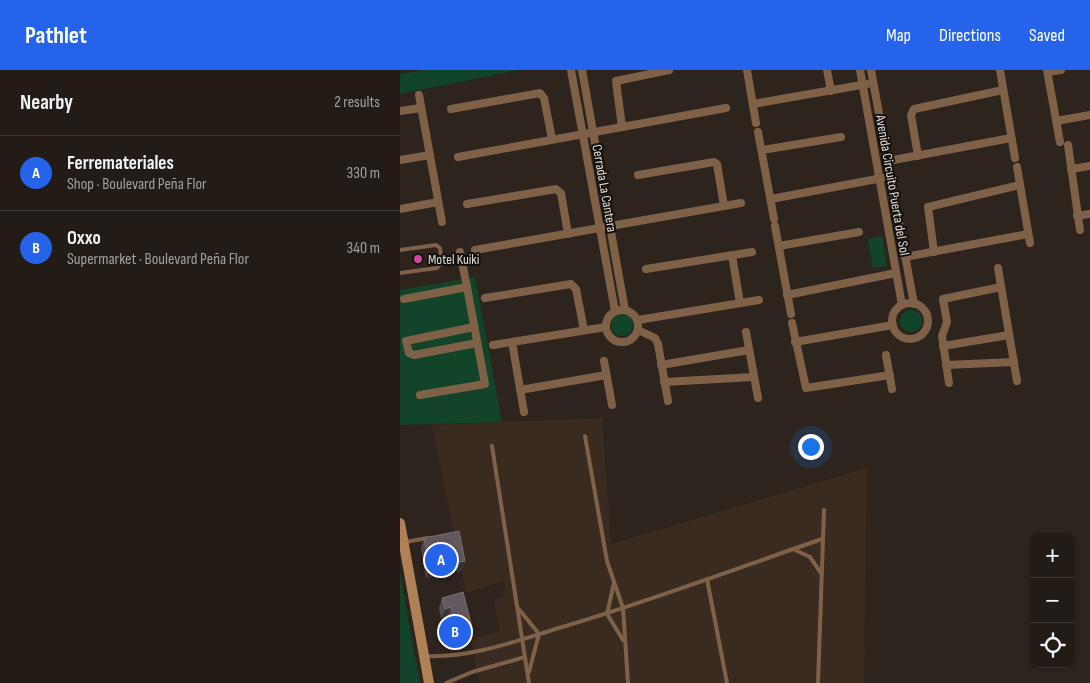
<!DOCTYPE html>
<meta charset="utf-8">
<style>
:root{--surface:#221b16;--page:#2a241f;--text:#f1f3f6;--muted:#a2a1a1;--line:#3f3935;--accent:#2563eb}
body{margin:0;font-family:"Sofia Sans Condensed",sans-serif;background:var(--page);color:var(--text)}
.controls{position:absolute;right:15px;bottom:15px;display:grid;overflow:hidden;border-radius:10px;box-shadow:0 1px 4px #0004}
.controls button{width:45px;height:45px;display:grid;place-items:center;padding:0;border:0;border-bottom:1px solid var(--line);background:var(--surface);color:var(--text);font:25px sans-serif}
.you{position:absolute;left:410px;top:376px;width:18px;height:18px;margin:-12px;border:4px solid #fff;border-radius:50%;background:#1a73e8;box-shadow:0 0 0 8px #1a73e833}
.badge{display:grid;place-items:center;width:32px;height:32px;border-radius:50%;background:var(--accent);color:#fff;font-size:16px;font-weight:700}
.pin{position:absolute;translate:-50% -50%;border:2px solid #fff;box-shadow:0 1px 5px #0006}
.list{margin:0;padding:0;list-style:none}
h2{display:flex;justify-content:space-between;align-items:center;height:65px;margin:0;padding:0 20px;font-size:21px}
h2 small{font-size:16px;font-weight:400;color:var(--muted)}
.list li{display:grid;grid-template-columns:32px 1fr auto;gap:15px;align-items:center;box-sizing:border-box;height:75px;padding:0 20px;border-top:1px solid var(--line)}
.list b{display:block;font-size:19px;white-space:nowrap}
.list p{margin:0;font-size:16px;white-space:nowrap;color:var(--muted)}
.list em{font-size:16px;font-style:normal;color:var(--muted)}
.icon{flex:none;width:28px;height:28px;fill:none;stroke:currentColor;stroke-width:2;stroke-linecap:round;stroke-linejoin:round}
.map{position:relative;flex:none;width:690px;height:613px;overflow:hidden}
header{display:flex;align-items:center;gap:30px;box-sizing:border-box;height:70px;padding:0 25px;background:var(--accent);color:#fff}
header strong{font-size:24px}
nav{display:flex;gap:28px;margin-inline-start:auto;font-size:18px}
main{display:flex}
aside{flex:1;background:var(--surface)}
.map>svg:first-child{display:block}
.built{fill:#392b20}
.green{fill:#114428}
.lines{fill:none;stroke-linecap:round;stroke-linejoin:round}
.service{stroke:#7e6147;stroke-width:4}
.minor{stroke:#7e6147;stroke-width:8}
.secondary{stroke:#b08157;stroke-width:10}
.wall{fill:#534a51}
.shaded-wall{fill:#3d3437}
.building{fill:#62595f;stroke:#766e72}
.hotel-dot{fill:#d1479c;stroke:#120f0c;stroke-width:2}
.labels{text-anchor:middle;stroke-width:4;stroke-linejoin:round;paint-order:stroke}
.street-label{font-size:14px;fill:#e0dad6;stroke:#120f0c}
.poi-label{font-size:14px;fill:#e0dad6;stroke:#120f0c;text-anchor:start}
</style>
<header>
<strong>Pathlet</strong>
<nav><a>Map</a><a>Directions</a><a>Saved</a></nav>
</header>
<main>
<aside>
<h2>Nearby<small>2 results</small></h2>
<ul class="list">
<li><span class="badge">A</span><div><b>Ferremateriales</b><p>Shop · Boulevard Peña Flor</p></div><em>330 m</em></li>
<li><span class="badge">B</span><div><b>Oxxo</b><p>Supermarket · Boulevard Peña Flor</p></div><em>340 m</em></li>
</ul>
</aside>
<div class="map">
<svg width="690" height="613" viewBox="0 0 690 613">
<rect width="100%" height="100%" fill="#2d241e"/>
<path class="built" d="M202 348 211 474 467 398 464 613H79L71 569 100 561 94 531 106 525 104 511 66 523 32 355Z"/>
<g class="green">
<path d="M25 0H118L0 24V4Z"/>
<path d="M482 166 487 196 473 198 468 169Z"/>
<path d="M75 207 102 352 0 355V220Z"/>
<circle cx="511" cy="251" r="11"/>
<circle cx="222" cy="255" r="11"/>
<path d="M0 504 20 613H0Z"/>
</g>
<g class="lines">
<g class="service">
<path d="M0 180 36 175 40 178 42 192 37 198 0 203"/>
<path d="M185 366 207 491 223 538 228 613"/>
<path d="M92 376 129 613"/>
<path d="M5 472 28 468"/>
<path d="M393 479 410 487 421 503"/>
<path d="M307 509 327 613"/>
<path d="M214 513 207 544 223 570"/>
<path d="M118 538 139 564 129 602"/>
<path d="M26 586C71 588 116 571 159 558 248 532 335 499 422 469"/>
<path d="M46 613 72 602 125 587"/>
<path d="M418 613 424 440"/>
</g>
<g class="minor">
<path d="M171 0 215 241"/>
<path d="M182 0 225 240"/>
<path d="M347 0 356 53"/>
<path d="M427 0 431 21"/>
<path d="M460 0 502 235"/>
<path d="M471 0 514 234"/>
<path d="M600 0 615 88"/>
<path d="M647 0 660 72"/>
<path d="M648 2 661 0"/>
<path d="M19 25 42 152"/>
<path d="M353 34 467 14"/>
<path d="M51 39 140 23 144 28 152 69"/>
<path d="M0 41 21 38"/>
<path d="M656 51 690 45"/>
<path d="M222 57 216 11 269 0"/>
<path d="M358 62 374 149"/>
<path d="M668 75 680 160"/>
<path d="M362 80 441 67"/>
<path d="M518 86 511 45 514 39 603 20"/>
<path d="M58 87 326 38"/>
<path d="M0 90 30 85"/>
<path d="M488 91 611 68"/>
<path d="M617 97 630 173"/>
<path d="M671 99 690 96"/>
<path d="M238 105 314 92 317 94 324 136"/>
<path d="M371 129 482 108"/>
<path d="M67 134 156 119 161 123 168 164"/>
<path d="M0 139 38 132"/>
<path d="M677 146 690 144"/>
<path d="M375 156 391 244"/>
<path d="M379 176 459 162"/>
<path d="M75 180 341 133"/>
<path d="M60 182 67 217"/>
<path d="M534 182 528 137 620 115"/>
<path d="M332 185 340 233"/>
<path d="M505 187 628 164"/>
<path d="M598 198 617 311"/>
<path d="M246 199 352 182"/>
<path d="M387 225 496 203"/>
<path d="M85 228 171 214 176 219 184 260"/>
<path d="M4 229 67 217 85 314 20 325"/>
<circle cx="510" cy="251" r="18"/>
<circle cx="222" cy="256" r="16"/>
<path d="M238 250 359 230"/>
<path d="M392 253 406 318 490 305"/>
<path d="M74 257 6 271 9 283 14 285 77 273"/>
<path d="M238 260 255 268 258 274 268 331"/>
<path d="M346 262 358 328"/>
<path d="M112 272 124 342"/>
<path d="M395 272 493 255"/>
<path d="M93 275 206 257"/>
<path d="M543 276 609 265"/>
<path d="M486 285 492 319"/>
<path d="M204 291 212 335"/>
<path d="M261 295 349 280"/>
<path d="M546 295 614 292"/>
<path d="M264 312 354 307"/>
<path d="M549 313 542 266 547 252 543 229 601 217"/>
<path d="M120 320 206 305"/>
</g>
<path class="secondary" d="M0 453 29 613"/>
</g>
<g class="wall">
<path d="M24 468 65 491 61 501 26 508 21 479Z"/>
<path d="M63 522 69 572 54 575 47 548 41 549 39 538 42 528Z"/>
</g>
<g class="shaded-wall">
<path d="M65 491 61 501 26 508 30 498Z"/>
<path d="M51 537 47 548 41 549 45 539Z"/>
<path d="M73 561 69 572 54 575 58 565Z"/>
</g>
<g class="building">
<path d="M59 461 65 491 30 498 24 468Z"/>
<path d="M63 522 73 561 58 565 51 537 45 539 42 528Z"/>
</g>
<circle class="hotel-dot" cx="18" cy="189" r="5"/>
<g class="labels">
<g class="street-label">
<text transform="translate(493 115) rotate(80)" y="5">Avenida Circuito Puerta del Sol</text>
<text transform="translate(205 118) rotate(80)" y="5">Cerrada La Cantera</text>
</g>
<g class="poi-label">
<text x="28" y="194">Motel Kuiki</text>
</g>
</g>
</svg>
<div class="controls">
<button>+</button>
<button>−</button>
<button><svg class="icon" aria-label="locate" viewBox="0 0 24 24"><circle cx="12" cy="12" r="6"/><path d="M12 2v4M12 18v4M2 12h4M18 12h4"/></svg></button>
</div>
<div class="you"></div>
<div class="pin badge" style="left:41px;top:490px">A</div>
<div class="pin badge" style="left:55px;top:562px">B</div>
</div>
</main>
